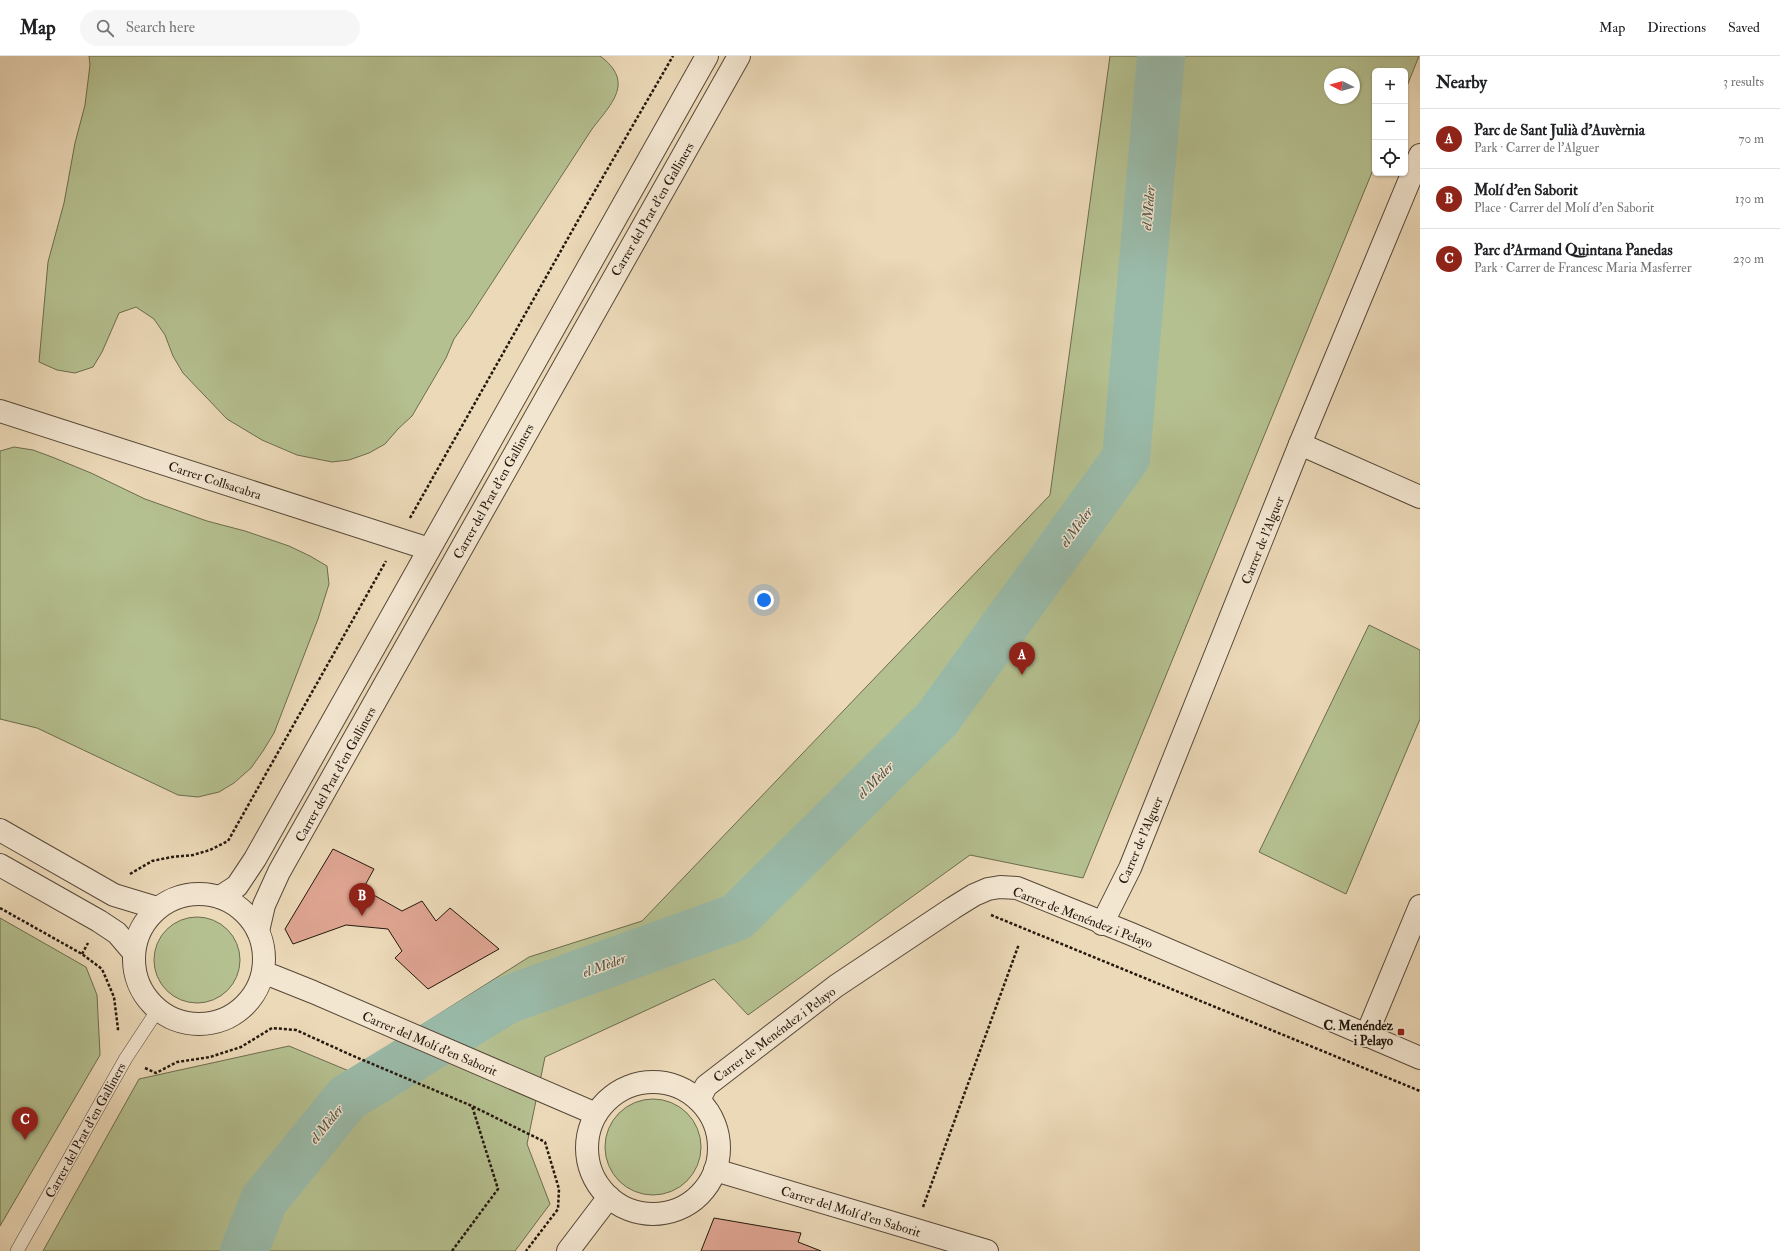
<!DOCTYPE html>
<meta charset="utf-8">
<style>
:root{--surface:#fff;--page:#f6f6f6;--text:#202124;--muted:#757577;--line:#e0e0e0;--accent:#8f2418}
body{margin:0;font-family:"IM FELL Double Pica",serif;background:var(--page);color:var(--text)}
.controls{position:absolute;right:12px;top:12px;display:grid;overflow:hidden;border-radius:6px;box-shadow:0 1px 3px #0004}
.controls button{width:36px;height:36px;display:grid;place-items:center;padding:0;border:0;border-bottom:1px solid var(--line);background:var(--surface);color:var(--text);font:20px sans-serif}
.compass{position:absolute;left:1324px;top:12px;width:36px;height:36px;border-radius:50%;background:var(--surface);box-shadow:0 1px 3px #0004;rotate:276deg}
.you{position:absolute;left:764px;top:544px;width:14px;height:14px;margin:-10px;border:3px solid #fff;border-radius:50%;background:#1a73e8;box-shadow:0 0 0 6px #1a73e833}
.badge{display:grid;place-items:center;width:26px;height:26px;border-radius:50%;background:var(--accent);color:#fff;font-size:13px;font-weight:700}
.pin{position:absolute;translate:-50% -33px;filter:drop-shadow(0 1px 2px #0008)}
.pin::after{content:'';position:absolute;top:21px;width:14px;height:12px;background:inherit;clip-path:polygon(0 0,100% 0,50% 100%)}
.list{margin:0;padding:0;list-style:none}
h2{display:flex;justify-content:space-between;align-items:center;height:52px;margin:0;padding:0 16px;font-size:17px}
h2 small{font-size:13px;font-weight:400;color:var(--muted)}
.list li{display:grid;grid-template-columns:26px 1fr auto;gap:12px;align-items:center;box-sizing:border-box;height:60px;padding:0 16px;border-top:1px solid var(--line)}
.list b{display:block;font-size:15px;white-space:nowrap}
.list p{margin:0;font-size:13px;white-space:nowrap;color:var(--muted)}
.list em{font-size:13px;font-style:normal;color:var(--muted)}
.icon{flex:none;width:22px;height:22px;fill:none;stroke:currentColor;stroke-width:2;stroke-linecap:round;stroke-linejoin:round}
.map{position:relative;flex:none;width:1420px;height:1195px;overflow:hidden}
header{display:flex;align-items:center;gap:24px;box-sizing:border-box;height:56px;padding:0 20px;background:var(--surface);border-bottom:1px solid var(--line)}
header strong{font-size:19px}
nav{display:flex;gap:22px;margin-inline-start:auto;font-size:14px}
.search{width:280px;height:36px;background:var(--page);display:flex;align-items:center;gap:10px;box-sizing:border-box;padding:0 14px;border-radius:22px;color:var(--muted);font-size:15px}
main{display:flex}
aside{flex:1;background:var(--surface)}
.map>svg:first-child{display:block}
.green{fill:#b5c090;stroke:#6c6c4e;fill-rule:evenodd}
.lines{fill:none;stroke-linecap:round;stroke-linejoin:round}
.river{stroke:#9abbaa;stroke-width:48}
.building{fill:#dfa592;stroke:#24180d}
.lane-casing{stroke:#564838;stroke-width:14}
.street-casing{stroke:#564838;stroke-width:24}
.path{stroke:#24180d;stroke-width:2.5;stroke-dasharray:3 2;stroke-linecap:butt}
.lane{stroke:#f3e6d1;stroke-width:13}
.street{stroke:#f3e6d1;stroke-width:22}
.poi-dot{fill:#8f2418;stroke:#f3e6d1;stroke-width:1.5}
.labels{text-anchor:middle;stroke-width:3;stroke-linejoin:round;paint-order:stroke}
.street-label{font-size:13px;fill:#24180d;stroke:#f3e6d1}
.poi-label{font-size:13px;font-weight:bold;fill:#24180d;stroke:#f3e6d1;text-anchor:end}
.water-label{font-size:14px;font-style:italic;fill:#4d5144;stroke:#f3e6d1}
</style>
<header>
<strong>Map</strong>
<div class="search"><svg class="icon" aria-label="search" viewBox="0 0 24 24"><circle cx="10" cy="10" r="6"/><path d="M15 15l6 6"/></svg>Search here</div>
<nav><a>Map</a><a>Directions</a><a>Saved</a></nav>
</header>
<main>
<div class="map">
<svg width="1420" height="1195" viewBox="0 0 1420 1195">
<rect width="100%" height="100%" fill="#ecd9b8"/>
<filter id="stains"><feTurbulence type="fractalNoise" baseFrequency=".005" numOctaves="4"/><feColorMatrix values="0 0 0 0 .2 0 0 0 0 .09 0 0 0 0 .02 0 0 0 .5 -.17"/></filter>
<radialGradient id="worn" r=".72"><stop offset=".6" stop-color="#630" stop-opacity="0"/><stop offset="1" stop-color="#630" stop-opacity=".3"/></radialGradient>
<g class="green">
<path d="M89 0H600C635 26 612 47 592 73L469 262 454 283 446 302 412 360 398 373 385 388 369 397 349 404 332 406 297 399 262 384 227 363 183 317 173 300 165 279 154 263 136 251 119 257 102 296 93 311 75 317 57 314 39 306 48 206 64 147 75 87 85 49 90 9Z"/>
<path d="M1110 0H1419L1405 35V15H1375V109L1083 822 970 799 748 959 714 923 545 1001 527 1088 550 1148 515 1195H43L139 1023 289 990 349 1015 529 901 642 865 1050 439ZM1330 18H1354V42H1330Z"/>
<path d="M14 391 33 394 52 401 91 417 145 443 207 465 245 475 289 490 310 500 327 510 329 528 318 563 274 677 263 695 251 712 234 727 219 736 198 741 178 739 37 672 0 663V395Z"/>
<path d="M1369 569 1420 594V663L1346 838 1259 796Z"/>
<circle cx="197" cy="904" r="43"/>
<path d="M0 862 86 911 97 939 100 999 0 1170Z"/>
<circle cx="653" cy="1091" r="48"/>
</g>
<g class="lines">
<path class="river" d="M244 1195 264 1144 347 1042 507 944 737 861 937 663 1126 402 1161 0"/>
</g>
<g class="building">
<path d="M333 793 374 813 363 833 402 855 422 845 436 865 450 852 499 893 428 933 395 902 402 895 388 873 346 869 293 888 285 873Z"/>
<path d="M714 1162 801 1177 798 1186 821 1195H701Z"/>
</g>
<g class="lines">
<g class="lane-casing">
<path id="lane" d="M17 1195 126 1002 157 955"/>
</g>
<g class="street-casing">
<g id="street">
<path d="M0 355 429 493"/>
<path d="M1300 388 1420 441"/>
<path d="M0 774 114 839 157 852"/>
<path d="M0 809 99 865 117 877 134 897"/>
<circle cx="199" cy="903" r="65"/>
<path d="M220 841 237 830 255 803 707 0"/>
<path d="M1102 868 1130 812 1300 388 1420 99"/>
<path d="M258 875 264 849 279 816 739 0"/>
<path d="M263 919 273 920 313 936 596 1058"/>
<path d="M1366 980 1420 850"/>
<circle cx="653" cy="1092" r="66"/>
<path d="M699 1044 706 1030 836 930 953 852 974 839 988 833 1000 831 1017 832 1131 878 1420 1002"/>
<path d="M715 1114 987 1195"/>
<path d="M568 1195 609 1141"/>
</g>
</g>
<g class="path">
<path d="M410 462 589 145 673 0"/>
<path d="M130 818 152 805 172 801 193 799 210 794 228 785 386 505"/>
<path d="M0 852 82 898 102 913 114 941 118 973 117 976"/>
<path d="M991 859 1420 1035"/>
<path d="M82 898 88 887"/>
<path d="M145 1012 156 1017 177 1006 210 1001 241 991 272 972 296 974 351 999 472 1050 545 1086 559 1133 558 1153 526 1195"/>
<path d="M923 1151 1019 888"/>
<path d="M452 1195 498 1133 472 1050"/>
</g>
<use href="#lane" class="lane"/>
<use href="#street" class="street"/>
</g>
<rect class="poi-dot" x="1397" y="972" width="8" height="8" rx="2"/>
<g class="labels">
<g class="street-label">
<text transform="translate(652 153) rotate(-60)" y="5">Carrer del Prat d'en Galliners</text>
<text transform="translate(215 424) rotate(18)" y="5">Carrer Collsacabra</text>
<text transform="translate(493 435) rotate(-61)" y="5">Carrer del Prat d'en Galliners</text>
<text transform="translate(1262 484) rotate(-68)" y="5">Carrer de l'Alguer</text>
<text transform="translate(335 718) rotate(-61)" y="5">Carrer del Prat d'en Galliners</text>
<text transform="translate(1140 784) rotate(-67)" y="5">Carrer de l'Alguer</text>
<text transform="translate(1083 861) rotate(21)" y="5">Carrer de Menéndez i Pelayo</text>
<text transform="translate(774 978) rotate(-37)" y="5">Carrer de Menéndez i Pelayo</text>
<text transform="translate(430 987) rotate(23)" y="5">Carrer del Molí d'en Saborit</text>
<text transform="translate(85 1074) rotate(-61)" y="5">Carrer del Prat d'en Galliners</text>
<text transform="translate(851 1155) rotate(17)" y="5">Carrer del Molí d'en Saborit</text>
</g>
<g class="poi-label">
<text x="1393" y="974">C. Menéndez<tspan x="1393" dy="15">i Pelayo</tspan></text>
</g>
<g class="water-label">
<text transform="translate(1148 152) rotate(-85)" y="5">el Mèder</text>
<text transform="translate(1076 471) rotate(-54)" y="5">el Mèder</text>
<text transform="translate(875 724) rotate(-45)" y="5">el Mèder</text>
<text transform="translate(604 909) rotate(-20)" y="5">el Mèder</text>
<text transform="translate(326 1068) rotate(-51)" y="5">el Mèder</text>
</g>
</g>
<rect width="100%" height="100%" filter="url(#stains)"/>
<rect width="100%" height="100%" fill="url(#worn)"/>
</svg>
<div class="controls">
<button>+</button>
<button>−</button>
<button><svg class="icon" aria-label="locate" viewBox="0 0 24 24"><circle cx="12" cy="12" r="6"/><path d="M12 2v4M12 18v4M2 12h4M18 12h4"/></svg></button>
</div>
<svg class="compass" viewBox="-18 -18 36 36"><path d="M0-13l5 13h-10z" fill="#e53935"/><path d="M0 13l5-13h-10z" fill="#757577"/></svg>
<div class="you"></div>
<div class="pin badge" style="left:1022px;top:619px">A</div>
<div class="pin badge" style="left:362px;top:860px">B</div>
<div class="pin badge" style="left:25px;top:1084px">C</div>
</div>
<aside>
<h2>Nearby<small>3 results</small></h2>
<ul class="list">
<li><span class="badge">A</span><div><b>Parc de Sant Julià d'Auvèrnia</b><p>Park · Carrer de l'Alguer</p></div><em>70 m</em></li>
<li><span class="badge">B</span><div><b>Molí d'en Saborit</b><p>Place · Carrer del Molí d'en Saborit</p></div><em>130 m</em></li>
<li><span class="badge">C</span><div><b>Parc d'Armand Quintana Panedas</b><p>Park · Carrer de Francesc Maria Masferrer</p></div><em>230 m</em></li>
</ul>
</aside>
</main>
